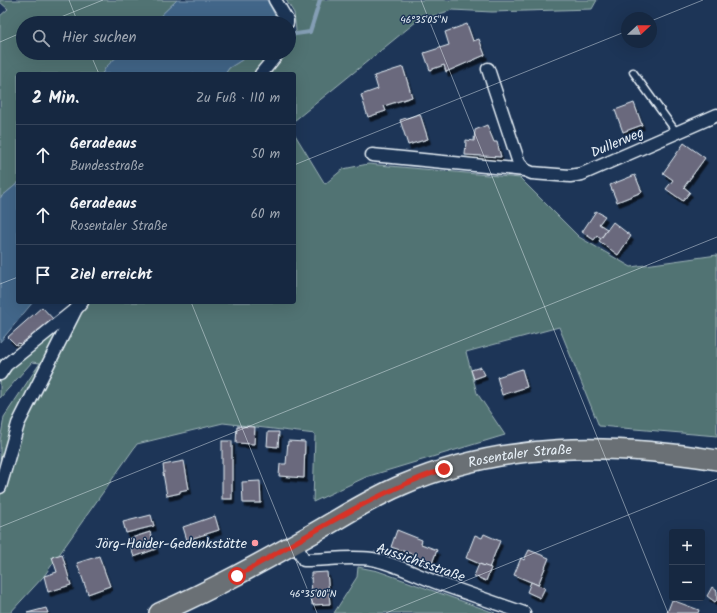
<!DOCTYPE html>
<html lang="de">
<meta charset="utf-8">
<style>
:root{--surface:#162841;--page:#23344c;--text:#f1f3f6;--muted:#9ea6b1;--line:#35445a}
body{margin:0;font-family:Kalam,sans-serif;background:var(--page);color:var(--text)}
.controls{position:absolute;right:12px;bottom:12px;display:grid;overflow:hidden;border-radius:4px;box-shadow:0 4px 16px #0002}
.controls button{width:36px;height:36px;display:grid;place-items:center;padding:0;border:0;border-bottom:1px solid var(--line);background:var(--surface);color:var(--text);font:20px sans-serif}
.compass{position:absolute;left:621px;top:12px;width:36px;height:36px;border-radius:50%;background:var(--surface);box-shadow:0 4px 16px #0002;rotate:68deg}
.stop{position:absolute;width:12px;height:12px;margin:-9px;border:3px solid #d93025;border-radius:50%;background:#fff}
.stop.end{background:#d93025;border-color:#fff;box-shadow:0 1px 4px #0008}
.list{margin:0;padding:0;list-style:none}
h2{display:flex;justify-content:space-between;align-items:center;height:52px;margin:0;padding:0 16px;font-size:17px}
h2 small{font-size:13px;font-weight:400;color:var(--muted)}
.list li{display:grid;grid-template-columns:26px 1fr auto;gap:12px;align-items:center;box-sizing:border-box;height:60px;padding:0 16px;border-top:1px solid var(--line)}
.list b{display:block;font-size:15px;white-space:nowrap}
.list p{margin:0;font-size:13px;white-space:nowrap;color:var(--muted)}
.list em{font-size:13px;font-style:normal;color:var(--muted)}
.icon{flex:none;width:22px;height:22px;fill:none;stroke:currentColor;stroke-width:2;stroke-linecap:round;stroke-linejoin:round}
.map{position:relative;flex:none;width:717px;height:613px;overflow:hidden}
.search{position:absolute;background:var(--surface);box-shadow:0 4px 16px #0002;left:16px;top:16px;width:280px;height:44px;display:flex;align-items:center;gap:10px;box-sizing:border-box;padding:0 14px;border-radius:22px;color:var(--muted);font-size:15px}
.panel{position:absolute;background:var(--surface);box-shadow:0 4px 16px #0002;left:16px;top:72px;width:280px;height:232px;border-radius:4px}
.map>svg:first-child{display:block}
.green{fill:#517373;stroke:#9cb2b6}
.water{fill:#426689;stroke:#849eb5}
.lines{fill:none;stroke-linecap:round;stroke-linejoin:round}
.stream{stroke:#849eb5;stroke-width:4}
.building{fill:#6a697d;stroke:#e8f1f8;filter:url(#shadow)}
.service-casing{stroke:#e8f1f8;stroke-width:9}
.minor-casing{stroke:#e8f1f8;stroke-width:15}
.primary-casing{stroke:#e8f1f8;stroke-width:22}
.service{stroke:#1d3557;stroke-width:6}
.minor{stroke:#1d3557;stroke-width:12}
.primary{stroke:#6a7074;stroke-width:19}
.route{stroke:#d93025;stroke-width:5}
.ticks{fill:none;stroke:#e8f1f8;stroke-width:1;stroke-opacity:0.45}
.poi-dot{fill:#ff9aa2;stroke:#1d3557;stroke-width:1.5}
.labels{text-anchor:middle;stroke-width:3;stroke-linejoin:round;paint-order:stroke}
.street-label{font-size:14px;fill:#e8f1f8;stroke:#1d3557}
.poi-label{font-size:14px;fill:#e8f1f8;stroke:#1d3557;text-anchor:end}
.ticks-label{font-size:10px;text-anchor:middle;fill:#e8f1f8;stroke:#1d3557;stroke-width:3;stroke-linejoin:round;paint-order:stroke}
</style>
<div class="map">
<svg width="717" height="613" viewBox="0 0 717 613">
<defs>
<filter id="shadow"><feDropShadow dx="2.5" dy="4.5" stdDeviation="0" flood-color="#0009"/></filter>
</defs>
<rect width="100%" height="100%" fill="#1d3557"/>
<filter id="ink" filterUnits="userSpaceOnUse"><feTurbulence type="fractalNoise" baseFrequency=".025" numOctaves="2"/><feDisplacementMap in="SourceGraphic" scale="8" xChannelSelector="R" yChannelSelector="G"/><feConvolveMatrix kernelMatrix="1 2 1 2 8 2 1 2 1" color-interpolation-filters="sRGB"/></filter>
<g filter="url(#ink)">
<g class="green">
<path d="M0 0H177L153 23H23V53H121L106 67 102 74H18V183L0 198V16L8 9 0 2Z"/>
<path d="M286 0H597L592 9 492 12 452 10 417 21 294 121V74H225L229 68 253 53H289V40L296 31 294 13Z"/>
<path d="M294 133 325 184 343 169 368 164 520 178 579 237 631 267 717 255V436L599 426 559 327 466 352 477 393 505 435 366 477 313 502 315 434 223 423 137 444 44 576 10 613H0V441L4 417 40 363 32 362 0 398V359L6 365 82 302H294Z"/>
<path d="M358 567 378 571 495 613H334L357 577Z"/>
</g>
<g class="water">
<path d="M177 0H267L279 23H153Z"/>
<path d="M121 53H253L229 68 225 74H102L106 67Z"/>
<path d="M18 183V302H33L0 342V198Z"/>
</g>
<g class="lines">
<path class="stream" d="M289 35 310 32 320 0"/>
</g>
<g class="building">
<path d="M467 24 473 41 479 39 485 55 446 72 444 65 430 70 424 53 449 45 445 32Z"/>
<path d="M403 67 412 97 384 106 386 111 368 117 361 95 378 89 374 76Z"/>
<path d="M634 103 642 125 623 132 615 110Z"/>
<path d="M420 114 428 139 408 145 400 120Z"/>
<path d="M487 125 494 142H497L501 157 465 155 466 140 474 141 475 130Z"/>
<path d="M684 143 705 158 684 187 690 192 683 201 666 189 673 180 663 173Z"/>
<path d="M635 175 642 192 617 202 610 185Z"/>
<path d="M596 211 605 216 599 224 607 229 601 239 597 236 594 240 582 232Z"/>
<path d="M613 222 631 236 618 255 599 241Z"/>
<path d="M42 307 54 320 23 347 19 343 16 345 8 337Z"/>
<path d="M481 367 485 375 474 379 471 370Z"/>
<path d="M522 369 527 387 502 395 497 377Z"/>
<path d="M237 426 255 427 254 444 236 443Z"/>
<path d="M268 432H279L278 447 267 446Z"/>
<rect x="222" y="441" width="10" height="58"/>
<path d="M288 441 305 442 304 478 279 476 280 464H286Z"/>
<path d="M184 461 189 489 180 491V493L167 496 163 473H164L163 465Z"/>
<path d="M260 481 261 503H243L242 482Z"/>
<path d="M151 515 154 526 126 533 123 522Z"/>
<path d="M215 516 219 530 187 540 183 527Z"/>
<path d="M397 530 422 540 421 544 437 550 431 566 413 560 415 555 391 547Z"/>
<path d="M150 532 156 549 134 557 128 539Z"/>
<path d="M484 534 500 541 489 568 466 558 475 535 482 538Z"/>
<path d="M529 550 549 558 538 585 514 575 521 558 524 560Z"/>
<path d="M62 554 71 585 48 592 44 576 57 572 52 557Z"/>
<path d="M99 556 110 586 88 594 77 563Z"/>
<path d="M479 564 491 568 486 581 474 576Z"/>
<path d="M327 572 330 604 312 605 311 573Z"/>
<path d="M531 582 545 588 540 598 527 592Z"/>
<path d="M712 587 717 591V600L715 602 707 596Z"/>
<path d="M672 600 699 610 698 613H667Z"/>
<path d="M46 608 48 613H27Z"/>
</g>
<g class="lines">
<g class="service-casing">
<path id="service" d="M633 72 677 133"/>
</g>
<g class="minor-casing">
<g id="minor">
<path d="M275 0 287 20V23"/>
<path d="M488 69 519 163 525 170 532 173 570 176 582 174 717 115"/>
<path d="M261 74 278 53"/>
<path d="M372 155 525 170"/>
<path d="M0 374 6 365 72 312"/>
<path d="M0 487 18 424 76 309 82 302"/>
<path d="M295 543 304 560C327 560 349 556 372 559 394 563 416 575 438 583 466 593 496 603 524 613"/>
</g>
</g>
<g class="primary-casing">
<g id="primary">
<path id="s1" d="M159 613C212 590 262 562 312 534 342 517 371 498 402 485 504 441 610 443 717 460"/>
</g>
</g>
<use href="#service" class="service"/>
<use href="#minor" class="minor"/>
<use href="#primary" class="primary"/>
</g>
</g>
<g class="lines" filter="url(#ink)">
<path class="route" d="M237 576C305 538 370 494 444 469"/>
</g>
<path class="ticks" d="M69 0 78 23M421 0 668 613M651 21 703 0M46 23 103 0M0 42 23 32M90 53 99 74M294 165 627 31M0 284 18 277M191 302 317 613M0 527 717 237M386 613 717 479"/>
<circle class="poi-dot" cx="255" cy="543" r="4"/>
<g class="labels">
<g class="street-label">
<text transform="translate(617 142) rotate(-23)" y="5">Dullerweg</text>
<text dy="5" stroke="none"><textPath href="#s1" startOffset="397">Rosentaler Straße</textPath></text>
<text transform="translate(421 562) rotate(19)" y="5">Aussichtsstraße</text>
</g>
<g class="poi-label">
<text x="247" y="548">Jörg-Haider-Gedenkstätte</text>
</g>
</g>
<g class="ticks-label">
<text x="424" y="23">46°35'05"N</text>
<text x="313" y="597">46°35'00"N</text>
</g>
</svg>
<div class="controls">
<button>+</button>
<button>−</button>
</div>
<svg class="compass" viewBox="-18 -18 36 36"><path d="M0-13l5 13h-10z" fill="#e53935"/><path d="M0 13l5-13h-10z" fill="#9ea6b1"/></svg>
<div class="stop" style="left:237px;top:576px"></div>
<div class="stop end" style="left:444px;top:469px"></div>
<div class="search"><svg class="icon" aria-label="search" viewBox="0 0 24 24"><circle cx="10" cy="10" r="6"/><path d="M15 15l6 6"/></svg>Hier suchen</div>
<section class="panel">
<h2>2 Min.<small>Zu Fuß · 110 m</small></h2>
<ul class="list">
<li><svg class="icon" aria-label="ahead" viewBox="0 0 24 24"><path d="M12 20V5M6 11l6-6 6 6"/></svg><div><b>Geradeaus</b><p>Bundesstraße</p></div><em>50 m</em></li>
<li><svg class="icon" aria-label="ahead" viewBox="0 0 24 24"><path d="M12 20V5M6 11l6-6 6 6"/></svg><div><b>Geradeaus</b><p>Rosentaler Straße</p></div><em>60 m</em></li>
<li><svg class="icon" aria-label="arrive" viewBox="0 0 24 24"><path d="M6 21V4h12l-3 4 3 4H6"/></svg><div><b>Ziel erreicht</b></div></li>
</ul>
</section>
</div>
